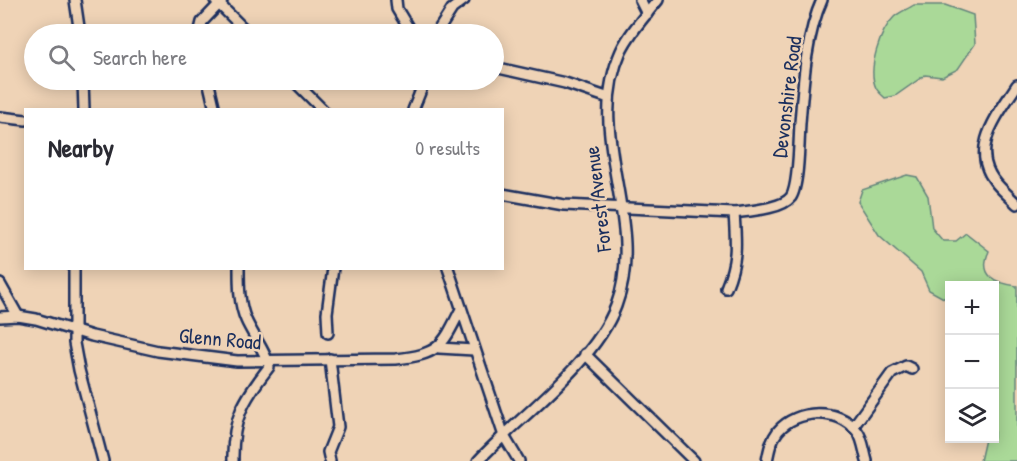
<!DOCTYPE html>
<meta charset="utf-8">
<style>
:root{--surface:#fff;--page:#f7f7f7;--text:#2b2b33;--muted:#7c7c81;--line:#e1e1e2}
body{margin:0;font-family:"Patrick Hand",sans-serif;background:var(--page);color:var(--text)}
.controls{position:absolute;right:18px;bottom:18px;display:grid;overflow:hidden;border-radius:0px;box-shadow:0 3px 15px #0003}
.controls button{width:54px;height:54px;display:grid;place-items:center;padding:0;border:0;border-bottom:2px solid var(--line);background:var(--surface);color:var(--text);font:30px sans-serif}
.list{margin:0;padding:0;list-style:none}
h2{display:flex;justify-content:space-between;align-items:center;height:78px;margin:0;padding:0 24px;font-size:26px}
h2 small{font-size:20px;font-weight:400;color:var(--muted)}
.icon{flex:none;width:33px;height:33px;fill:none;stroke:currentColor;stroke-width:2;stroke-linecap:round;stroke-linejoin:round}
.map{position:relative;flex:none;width:1017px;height:461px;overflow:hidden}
.search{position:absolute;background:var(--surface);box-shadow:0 3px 15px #0003;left:24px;top:24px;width:480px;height:66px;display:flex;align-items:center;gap:15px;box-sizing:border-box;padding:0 21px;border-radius:33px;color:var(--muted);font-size:22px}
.panel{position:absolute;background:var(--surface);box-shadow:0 3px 15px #0003;left:24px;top:108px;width:480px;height:162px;border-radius:0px}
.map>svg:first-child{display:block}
.green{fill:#aad998;stroke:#62847b;stroke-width:1.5}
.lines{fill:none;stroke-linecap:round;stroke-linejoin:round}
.minor-casing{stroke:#1b2f5e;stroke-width:14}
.minor{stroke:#efd3b6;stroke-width:9}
.labels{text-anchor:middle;stroke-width:5;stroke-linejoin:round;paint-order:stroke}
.street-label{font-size:21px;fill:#1b2f5e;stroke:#efd3b6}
</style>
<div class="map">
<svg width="1017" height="461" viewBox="0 0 1017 461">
<rect width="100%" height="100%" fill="#efd3b6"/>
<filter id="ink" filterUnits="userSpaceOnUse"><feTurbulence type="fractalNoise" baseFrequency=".0167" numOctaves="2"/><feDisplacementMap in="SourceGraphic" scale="12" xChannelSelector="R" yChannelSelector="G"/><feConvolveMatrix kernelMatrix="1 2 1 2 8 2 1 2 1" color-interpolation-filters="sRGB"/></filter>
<g filter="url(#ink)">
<g class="green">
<path d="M914 5H945L973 15 975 44 958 69 942 77 925 75 895 96 885 98C882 95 878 92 876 88 867 69 880 31 894 17 899 12 908 9 914 5Z"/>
<path d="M907 175 917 177 928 196 932 228 943 241H956L966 233 989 251C978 276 995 283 1017 286V461H980L985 439 994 438V286H950L949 301 929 290 921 272 879 235 858 202 862 190Z"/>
</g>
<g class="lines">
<g class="minor-casing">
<g id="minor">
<path d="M75 0 80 34"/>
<path d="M215 0 249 34"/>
<path d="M396 0 397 9 412 34"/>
<path d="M640 0 647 14"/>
<path d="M199 34 202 22 222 1"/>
<path d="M436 34 452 9 464 0"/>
<path d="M494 67 565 83 609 98"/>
<path d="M83 80 84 110"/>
<path d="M208 80 215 110"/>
<path d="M293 80 323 110"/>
<path d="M1017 85C998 115 967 150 997 184 1003 191 1010 197 1017 204"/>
<path d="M413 110 425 80"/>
<path d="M0 117 26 120"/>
<path d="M502 194 564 205 734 213C749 211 782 209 791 197 799 185 799 139 800 123 803 85 806 35 822 0"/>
<path d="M74 268V343L79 370 103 461"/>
<path d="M448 268 504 436 519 461"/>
<path d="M0 284 18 316"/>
<path d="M726 288C738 259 736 243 734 213"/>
<path d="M0 317 18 316 36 319 92 336 158 351 237 361 396 359C440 354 442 347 461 309"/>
<path d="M328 333 327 313 333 268"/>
<path d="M439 348 474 350"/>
<path d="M585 354 694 461"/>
<path d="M330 359 338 427 328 452 330 461"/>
<path d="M853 427 892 373 906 366 912 369"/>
<path d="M233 461C232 418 244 399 269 367 269 358 251 332 246 320 239 304 239 286 239 268"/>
<path d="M478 461C521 415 594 364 616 306 648 221 583 136 621 51 630 32 645 16 658 0"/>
<path d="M767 461C769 450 771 440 778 431 796 409 839 407 857 431 863 438 864 451 867 461"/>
</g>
</g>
<use href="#minor" class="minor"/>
</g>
</g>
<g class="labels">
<g class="street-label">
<text transform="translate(787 97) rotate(-83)" y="7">Devonshire Road</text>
<text transform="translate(598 199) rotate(-97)" y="7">Forest Avenue</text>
<text transform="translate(220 339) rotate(5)" y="7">Glenn Road</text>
</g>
</g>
</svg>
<div class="controls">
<button>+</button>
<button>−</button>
<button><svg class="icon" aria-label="layers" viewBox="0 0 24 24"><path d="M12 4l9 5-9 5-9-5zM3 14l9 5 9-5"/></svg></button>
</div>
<div class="search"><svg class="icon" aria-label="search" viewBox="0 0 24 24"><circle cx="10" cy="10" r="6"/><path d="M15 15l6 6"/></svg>Search here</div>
<section class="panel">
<h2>Nearby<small>0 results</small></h2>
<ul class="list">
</ul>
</section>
</div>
